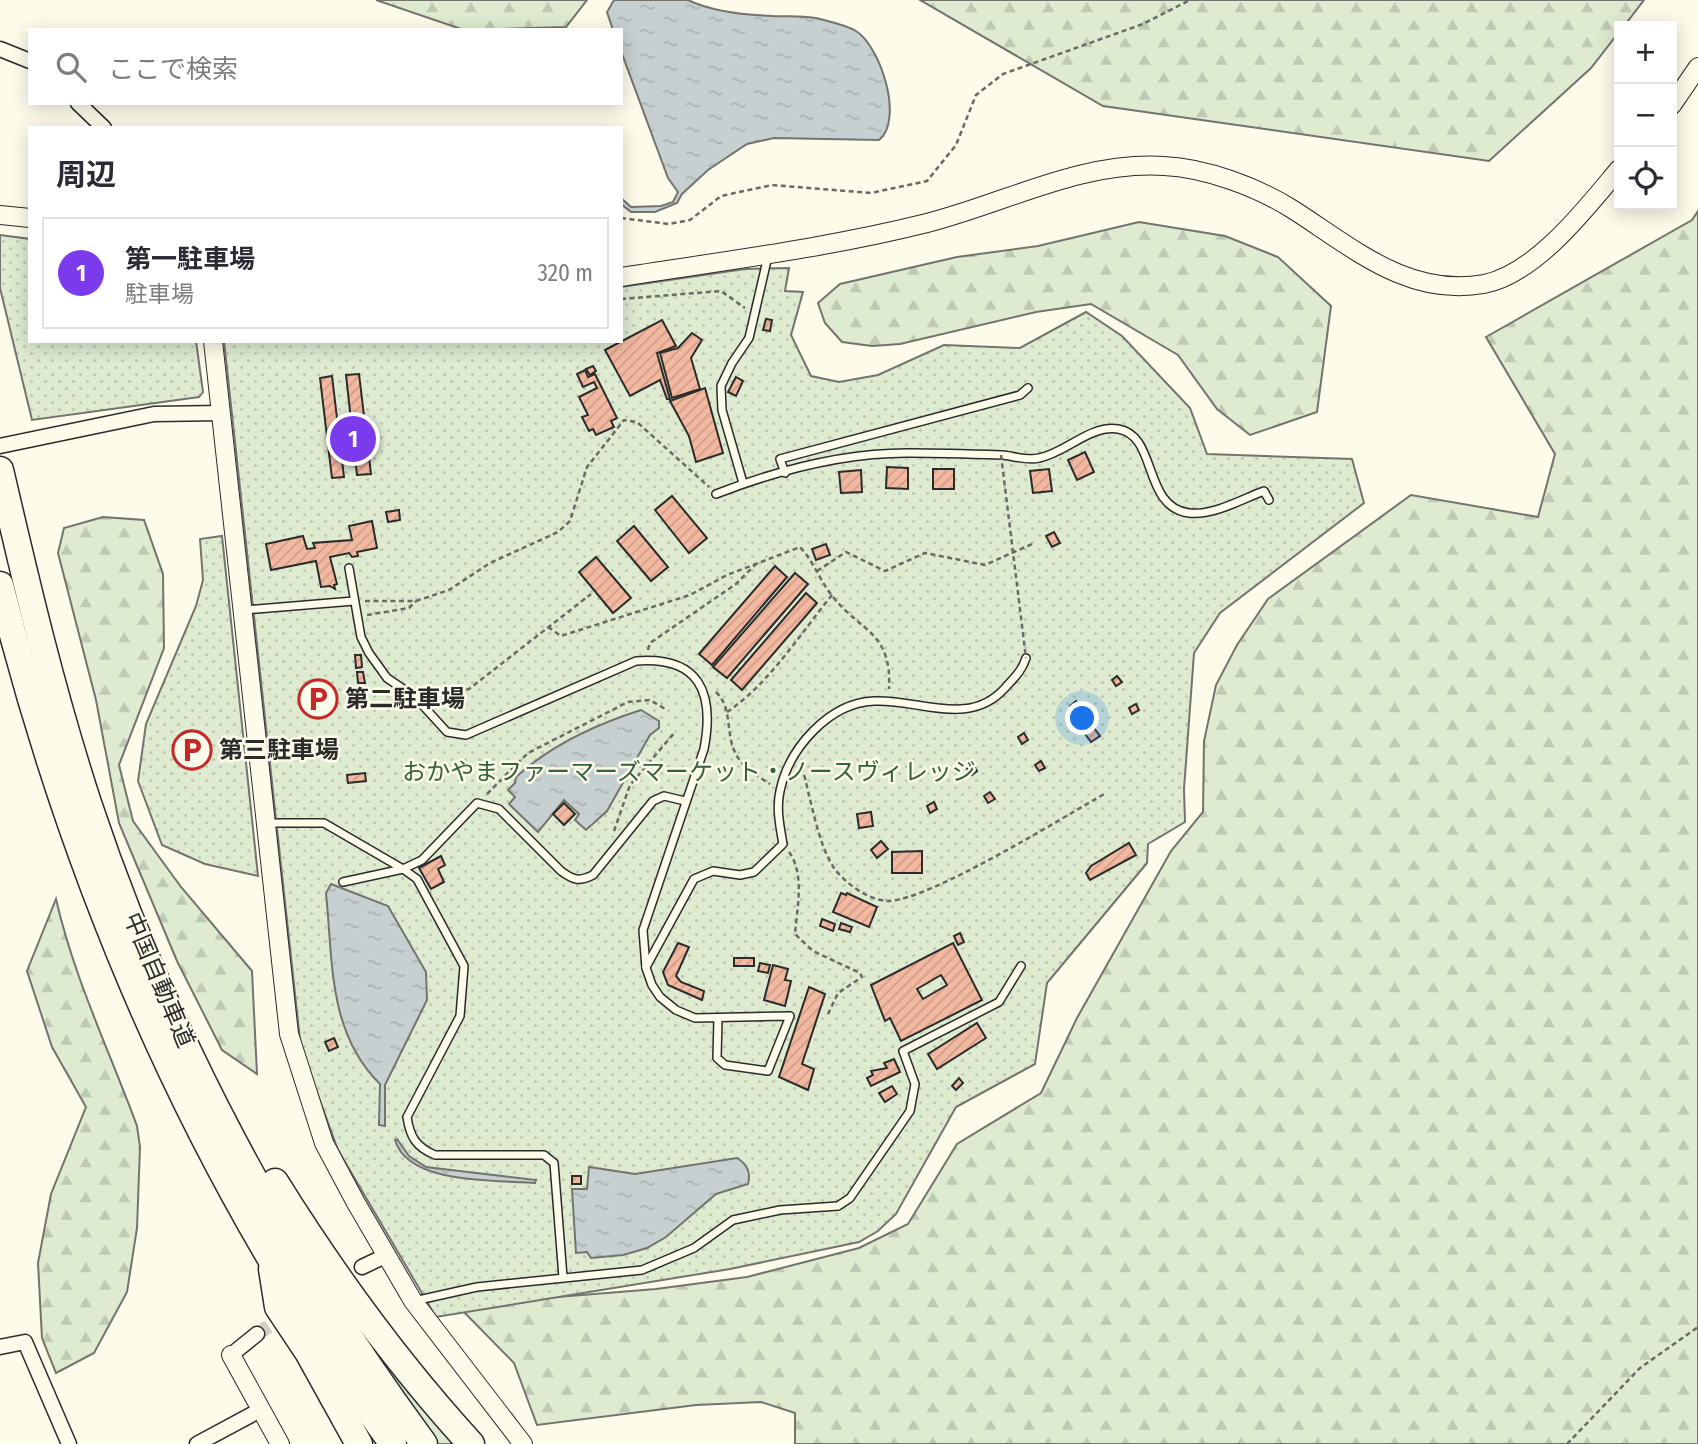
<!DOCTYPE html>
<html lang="ja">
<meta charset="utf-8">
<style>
:root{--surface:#fff;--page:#f7f7f7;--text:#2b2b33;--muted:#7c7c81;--line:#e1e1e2;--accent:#7c3aed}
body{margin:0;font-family:"Fira Sans Condensed","Noto Sans JP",sans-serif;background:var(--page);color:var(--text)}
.controls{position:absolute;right:21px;top:21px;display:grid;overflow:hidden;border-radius:0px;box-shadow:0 4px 18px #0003}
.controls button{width:63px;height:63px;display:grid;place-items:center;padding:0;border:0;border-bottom:2px solid var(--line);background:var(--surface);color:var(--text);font:35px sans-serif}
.you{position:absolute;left:1083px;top:719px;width:24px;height:24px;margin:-18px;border:5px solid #fff;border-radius:50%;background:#1a73e8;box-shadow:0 0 0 10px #1a73e833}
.badge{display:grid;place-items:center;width:46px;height:46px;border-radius:50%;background:var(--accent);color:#fff;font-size:23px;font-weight:700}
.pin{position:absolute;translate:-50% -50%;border:4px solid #fff;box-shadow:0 2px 7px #0006}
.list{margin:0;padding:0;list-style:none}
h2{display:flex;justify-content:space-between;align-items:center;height:91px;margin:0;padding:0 28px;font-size:30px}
h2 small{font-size:23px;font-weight:400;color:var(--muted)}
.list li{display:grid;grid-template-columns:46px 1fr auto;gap:21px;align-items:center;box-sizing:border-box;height:112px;margin:0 14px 14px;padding:0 14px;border:2px solid var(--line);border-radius:0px}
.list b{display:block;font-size:26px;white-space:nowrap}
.list p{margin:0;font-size:23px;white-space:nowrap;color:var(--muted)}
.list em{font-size:23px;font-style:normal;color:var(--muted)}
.icon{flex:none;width:38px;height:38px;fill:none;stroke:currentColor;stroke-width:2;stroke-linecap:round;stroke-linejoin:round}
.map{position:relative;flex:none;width:1698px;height:1444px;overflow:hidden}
.search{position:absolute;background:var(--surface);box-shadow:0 4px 18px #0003;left:28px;top:28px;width:595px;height:77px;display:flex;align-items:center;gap:18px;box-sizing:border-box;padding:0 24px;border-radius:0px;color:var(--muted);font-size:26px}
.panel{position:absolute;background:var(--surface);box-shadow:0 4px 18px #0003;left:28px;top:126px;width:595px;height:217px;border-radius:0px}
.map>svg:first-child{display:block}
.grass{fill:url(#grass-tufts);stroke:#74746e;stroke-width:2}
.forest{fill:url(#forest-firs);stroke:#74746e;stroke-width:2}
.park{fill:url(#park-dots);stroke:#74746e;stroke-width:2}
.water{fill:url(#water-ripples);stroke:#74746e;stroke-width:2}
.building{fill:url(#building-hatch);stroke:#2b2b2b;stroke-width:2;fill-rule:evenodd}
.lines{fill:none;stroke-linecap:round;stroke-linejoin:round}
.minor-tunnel{stroke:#d3d1c4;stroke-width:14;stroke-dasharray:14 7;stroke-linecap:butt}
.service-casing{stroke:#2b2b2b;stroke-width:10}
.minor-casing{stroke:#2b2b2b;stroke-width:17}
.tertiary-casing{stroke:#2b2b2b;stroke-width:20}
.motorway-casing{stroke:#2b2b2b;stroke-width:29}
.path{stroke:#6a6964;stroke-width:2.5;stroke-dasharray:5 3.5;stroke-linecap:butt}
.service{stroke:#fdfbea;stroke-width:7}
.minor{stroke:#fdfbea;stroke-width:14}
.tertiary{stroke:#fdfbea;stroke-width:18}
.motorway{stroke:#fdfbea;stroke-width:26}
.path-bridge{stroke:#6a6964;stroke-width:2.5;stroke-dasharray:5 3.5;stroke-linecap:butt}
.labels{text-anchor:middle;stroke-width:5;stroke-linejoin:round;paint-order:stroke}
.poi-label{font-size:24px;font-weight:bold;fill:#2b2b2b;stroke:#fdfbea;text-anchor:start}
.park-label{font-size:24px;fill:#34623c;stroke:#fdfbea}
.street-label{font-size:24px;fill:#2b2b2b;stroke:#fdfbea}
</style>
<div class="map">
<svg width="1698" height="1444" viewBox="0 0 1698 1444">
<defs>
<pattern id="grass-tufts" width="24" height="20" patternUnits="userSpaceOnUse" patternTransform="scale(1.75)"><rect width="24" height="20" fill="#deebd1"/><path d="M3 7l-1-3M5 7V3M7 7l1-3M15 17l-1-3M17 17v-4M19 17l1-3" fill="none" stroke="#bfcab4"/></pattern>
<pattern id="forest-firs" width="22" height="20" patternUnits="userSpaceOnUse" patternTransform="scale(1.75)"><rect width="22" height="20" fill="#deebd1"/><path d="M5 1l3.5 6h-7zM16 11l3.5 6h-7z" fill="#bfcab4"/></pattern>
<pattern id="park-dots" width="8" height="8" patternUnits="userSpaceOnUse" patternTransform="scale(1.75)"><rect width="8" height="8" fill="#deebd1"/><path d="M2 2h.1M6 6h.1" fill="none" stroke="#bfcab4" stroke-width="1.8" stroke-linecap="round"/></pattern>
<pattern id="water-ripples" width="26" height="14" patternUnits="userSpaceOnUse" patternTransform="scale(1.75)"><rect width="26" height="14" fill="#c7d0d0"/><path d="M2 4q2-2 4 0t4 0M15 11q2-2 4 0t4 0" fill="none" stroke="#abb3b3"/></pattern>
<pattern id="building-hatch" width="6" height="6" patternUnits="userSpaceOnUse" patternTransform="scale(1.75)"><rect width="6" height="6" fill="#f2b8a0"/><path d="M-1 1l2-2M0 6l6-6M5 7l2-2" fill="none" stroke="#d09e8a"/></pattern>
</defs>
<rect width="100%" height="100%" fill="#fdfbea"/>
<path class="grass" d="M355 1313 461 1444H438L367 1344Z"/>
<g class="forest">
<path d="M376 0H587L566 27 464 30Z"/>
<path d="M920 0H1644L1624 26H1619V32L1591 68 1489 161 1103 106Z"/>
<path d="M1698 211V1444H795V1413L761 1402 696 1405 537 1425 514 1363 457 1305 656 1289 747 1277 859 1248 908 1224 957 1144 1041 1093 1077 1018 1171 851 1203 812 1204 741 1216 685 1237 645 1268 599 1411 495 1538 517 1555 454 1486 337 1692 220Z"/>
<path d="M1139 222 1225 236 1278 257 1331 306 1317 412 1250 435 1217 409 1178 355 1091 304 1036 312 900 344 872 346 842 342 825 323 818 303 840 284 957 257 1038 246Z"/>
<path d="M103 517 144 520 163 574 164 648 119 765 133 821 181 887 252 971 257 1074 222 1050 177 961 119 823 96 700 58 553 64 528Z"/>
<path d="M56 899C74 978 109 1050 137 1126L140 1147 137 1228 127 1292 94 1353 56 1373 42 1338 38 1263 51 1194 86 1107 52 1047 27 971Z"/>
</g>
<g class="park">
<path d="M0 235 30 239V341H196L203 392 199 397 32 420 0 288Z"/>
<path d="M789 268 785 291 803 292 791 335 811 376 839 382 878 375 944 345 1020 348 1086 312 1122 336 1190 408 1207 454 1352 459 1364 503 1220 613 1194 653 1184 789 1185 822 1148 844 1147 863 1047 983 1035 1064 956 1107 896 1214 878 1231 859 1242 730 1269 436 1317 338 1150 301 1049 224 341H621V287L745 269Z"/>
<path d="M222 536 258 876 205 864 162 845 138 781 146 724 196 606 203 580 200 539Z"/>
</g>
<g class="water">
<path d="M614 0H688C711 11 746 15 772 16 787 17 805 15 820 19 831 22 846 25 856 31 881 47 904 120 879 140L774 138 747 144 708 170 682 194 677 203 655 212H631L621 204V198L631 207 661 206 673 202 678 192 668 178 621 51V30H613L607 12Z"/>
<path d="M641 710 659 721V728L650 735 607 811 586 830 575 820 579 814 564 800 538 832 509 804 515 797 508 790 515 783 516 777C550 746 597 724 641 710Z"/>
<path d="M331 884 388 906 426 972 427 1000 385 1085V1126L379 1125 380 1084C328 1033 333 962 326 893Z"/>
<path d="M397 1139 409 1156 426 1167 536 1180 535 1183C497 1180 408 1185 395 1140Z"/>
<path d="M737 1158C747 1164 751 1173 748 1184L716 1194 666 1237 647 1248 623 1255 591 1258 587 1252 576 1253 572 1189H587L589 1167 635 1174Z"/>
</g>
<g class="building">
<path d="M766 319 772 320 770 331 763 330Z"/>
<path d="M662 320 676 346 657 353 670 399H667L660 380 630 396 605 350Z"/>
<path d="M692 333 702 340 691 358 700 389 672 398 660 353 678 348Z"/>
<path d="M593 366 596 371 590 375 586 369Z"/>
<path d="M585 370 588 377 595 374 617 418 611 421 614 427 596 435 593 429 589 431 582 417 588 415 579 397 597 388 594 382 583 387 577 374Z"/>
<path d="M359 374 371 474 357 475 346 375Z"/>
<path d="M332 376 344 477 332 478 320 378Z"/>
<path d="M736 377 743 381 736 396 728 392Z"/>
<path d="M705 388 723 453 696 462 689 436 670 401Z"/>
<path d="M1085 452 1094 472 1077 480 1068 460Z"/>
<path d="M887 467 908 468V489L886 488Z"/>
<rect x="933" y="469" width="21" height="20"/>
<path d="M1049 469 1052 491 1033 493 1030 471Z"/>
<path d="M861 470 862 492 841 493 839 472Z"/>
<path d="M672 496 707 538 689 553 655 510Z"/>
<path d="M399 510 400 520 388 522 386 512Z"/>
<path d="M372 521 377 548 357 552 358 556 352 557 349 553 330 557 337 584 334 585 335 589 330 586 321 587 316 561 271 570 266 544 303 536 307 549 315 548 313 543 352 540 349 526Z"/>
<path d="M634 526 668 567 651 581 617 541Z"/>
<path d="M1054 532 1060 543 1052 547 1046 536Z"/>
<path d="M826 544 830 555 816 560 812 549Z"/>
<path d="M596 557 631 598 613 613 579 572Z"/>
<path d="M775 566 787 577 712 665 699 654Z"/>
<path d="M795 573 808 584 727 678 713 667Z"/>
<path d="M806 593 817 603 742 690 731 680Z"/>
<path d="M355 655H361L362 667 356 668Z"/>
<path d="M357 672H363L365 683H358Z"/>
<path d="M1117 676 1122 682 1116 686 1112 680Z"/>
<path d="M1076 701 1080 707 1075 711 1070 706Z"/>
<path d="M1136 704 1139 710 1132 714 1129 708Z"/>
<path d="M1094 728 1100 736 1091 742 1085 734Z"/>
<path d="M1024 733 1028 740 1022 744 1018 737Z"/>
<path d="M1041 761 1045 768 1039 771 1035 765Z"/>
<path d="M973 765 977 771 972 775 967 769Z"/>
<path d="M365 773 366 781 348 783 347 775Z"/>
<path d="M990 792 995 799 988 803 984 796Z"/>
<path d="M934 802 937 809 930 813 927 806Z"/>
<path d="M564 803 575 814 564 825 553 814Z"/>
<path d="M871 812 873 826 859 828 857 814Z"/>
<path d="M881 841 888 849 877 858 871 850Z"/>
<path d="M1129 843 1136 855 1090 880 1086 873 1091 866Z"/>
<path d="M922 851V873H892V852Z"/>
<path d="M441 856 445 865 438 869 444 882 431 889 419 868Z"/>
<path d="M841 893 846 895 847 893 877 907 869 927 833 912Z"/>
<path d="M822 919 835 924 833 931 820 926Z"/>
<path d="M841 923 852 927 850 932 839 929Z"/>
<path d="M960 933 964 942 958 945 954 936Z"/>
<path d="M678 943 689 947 676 976 681 982 704 991 702 1000 668 985 663 972Z"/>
<path d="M953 943 982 1000 901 1041 890 1018 885 1021 871 985ZM941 975 947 985 923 999 917 989Z"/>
<rect x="734" y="958" width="20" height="8"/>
<path d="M760 963 770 965 768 973 758 971Z"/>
<path d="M773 965 788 969 785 980 791 981 785 1006 764 1000Z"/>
<path d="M809 987 825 994 802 1064 814 1069 808 1090 779 1077Z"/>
<path d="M977 1023 986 1038 937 1069 928 1054Z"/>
<path d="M334 1038 338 1047 329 1051 325 1042Z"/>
<path d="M894 1059 900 1072 871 1086 867 1078 873 1075 871 1071 887 1068 884 1063Z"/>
<path d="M959 1078 963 1083 956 1090 952 1086Z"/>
<path d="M892 1086 897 1094 885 1102 879 1093Z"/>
<rect x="572" y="1176" width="9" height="8"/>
</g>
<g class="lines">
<path class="minor-tunnel" d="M257 1334 288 1314"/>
<g class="service-casing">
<g id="service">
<path d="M785 473 780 459 1020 395 1028 388"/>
<path d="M743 483 722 410 721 386 732 363 749 338 768 256"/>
<path d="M716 494C778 470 846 452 912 453 942 453 972 454 1002 455 1013 456 1028 461 1039 458 1066 453 1089 425 1118 429 1158 435 1142 507 1189 513 1213 516 1242 499 1264 491L1269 500"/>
<path d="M349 568 361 637 369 653 387 678 415 697 447 732 466 735 636 661C699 656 715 692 704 749L643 930 646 968 652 985 660 997 676 1010 695 1018 790 1016 768 1071 725 1065 717 1058 718 1018"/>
<path d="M244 610 354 601"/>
<path d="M267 823H324L403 869 417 879 464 966 460 1016 407 1117C410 1137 416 1147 435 1155H544L554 1163 563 1277"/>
<path d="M343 882 403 869 422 860 477 803 499 809 561 871C573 880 579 882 593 875L653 801 664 796 685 801"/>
<path d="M646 967 694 879 713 871 740 875 754 872 783 844C780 827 776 808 780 791 789 748 829 703 874 701 920 699 969 728 1005 688 1014 678 1022 671 1026 658"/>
<path d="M414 1301 477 1287 642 1270 694 1248 733 1220 780 1210 838 1206 850 1198 910 1111 915 1084 903 1051 999 1002 1021 966"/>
</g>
</g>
<g class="minor-casing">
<g id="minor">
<path d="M0 49 30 61"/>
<path d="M78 103 104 128"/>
<path d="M0 446 154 414 222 413"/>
<path d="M362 1267 387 1255"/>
<path d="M0 1347 25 1342 69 1444"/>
<path d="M231 1355 257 1334"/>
<path d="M197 1444 262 1409"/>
</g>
</g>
<g class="tertiary-casing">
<g id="tertiary">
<path d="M1672 105 1698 67"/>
<path d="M0 215 30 218"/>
<path d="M621 277C723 261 827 248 927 223 1006 203 1080 161 1164 166 1206 168 1257 187 1292 209 1352 247 1408 298 1484 284 1536 274 1587 207 1619 169"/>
<path d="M213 341 289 1034 324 1143 356 1203 413 1301 523 1444"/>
<path d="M231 1355 280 1444"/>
</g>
</g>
<g class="motorway-casing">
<g id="motorway">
<path d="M0 470C26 582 52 693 88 803 164 1032 281 1250 424 1444"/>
<path d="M0 585C77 893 204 1187 393 1444"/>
<path d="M275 1182C333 1275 397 1363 471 1444"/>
<path d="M272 1269 278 1307 308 1352 359 1444"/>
</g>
</g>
<g class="path">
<path d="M621 218 669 224 690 220 721 196 772 185 871 193 927 181 956 145 976 95 1003 74 1143 24 1190 0"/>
<path d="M621 299 721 291 745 308"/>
<path d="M817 571 846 552 885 571 925 553 985 565 1032 544"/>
<path d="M365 601H416L449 590 490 563 558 532 570 521 587 467 624 420 637 422 709 487"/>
<path d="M367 615 409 608 416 601"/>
<path d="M548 627 561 636 690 595 727 575 800 547C814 562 820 581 833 597 861 632 892 632 889 689"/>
<path d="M648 650 650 643 736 584 756 564"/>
<path d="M716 692C732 707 726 731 734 750 740 766 756 775 770 784"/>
<path d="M434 700 469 689 591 594"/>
<path d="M727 712C769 684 800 634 832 595"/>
<path d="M802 767C810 795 818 845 834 868 845 883 868 900 887 901 927 902 1065 816 1106 793"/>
<path d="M487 794 528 753 628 702 650 700 667 710"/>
<path d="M614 831 630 785 675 732"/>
<path d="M789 852C805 874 797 908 795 934L813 951 860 973 862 977 838 993 827 1016"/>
<path d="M1567 1444 1640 1368 1698 1327"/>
</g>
<use href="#service" class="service"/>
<use href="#minor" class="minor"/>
<use href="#tertiary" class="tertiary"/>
<use href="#motorway" class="motorway"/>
<path class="path-bridge" d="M1001 455 1026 658"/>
</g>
<defs>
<g id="parking-ring" transform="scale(2.0125)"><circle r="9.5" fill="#fdfbea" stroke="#c62828" stroke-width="1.5"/><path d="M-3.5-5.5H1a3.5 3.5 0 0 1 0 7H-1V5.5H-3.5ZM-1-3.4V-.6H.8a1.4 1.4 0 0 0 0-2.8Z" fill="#c62828"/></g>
</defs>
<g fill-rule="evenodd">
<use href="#parking-ring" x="318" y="699"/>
<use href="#parking-ring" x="192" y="750"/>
</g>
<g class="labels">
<g class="poi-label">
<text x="345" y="707">第二駐車場</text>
<text x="219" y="758">第三駐車場</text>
</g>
<g class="park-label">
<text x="689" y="780">おかやまファーマーズマーケット・ノースヴィレッジ</text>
</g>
<g class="street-label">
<text transform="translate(159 980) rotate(67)" y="8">中国自動車道</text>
</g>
</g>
</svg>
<div class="controls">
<button>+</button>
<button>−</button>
<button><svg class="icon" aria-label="locate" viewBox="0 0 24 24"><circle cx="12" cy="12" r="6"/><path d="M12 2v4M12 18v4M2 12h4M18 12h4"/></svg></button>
</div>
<div class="you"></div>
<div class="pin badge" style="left:353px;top:439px">1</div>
<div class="search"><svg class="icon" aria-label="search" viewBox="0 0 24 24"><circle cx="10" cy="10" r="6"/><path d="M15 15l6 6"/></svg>ここで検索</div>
<section class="panel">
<h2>周辺<small></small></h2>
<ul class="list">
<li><span class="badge">1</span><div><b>第一駐車場</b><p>駐車場</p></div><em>320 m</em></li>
</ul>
</section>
</div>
